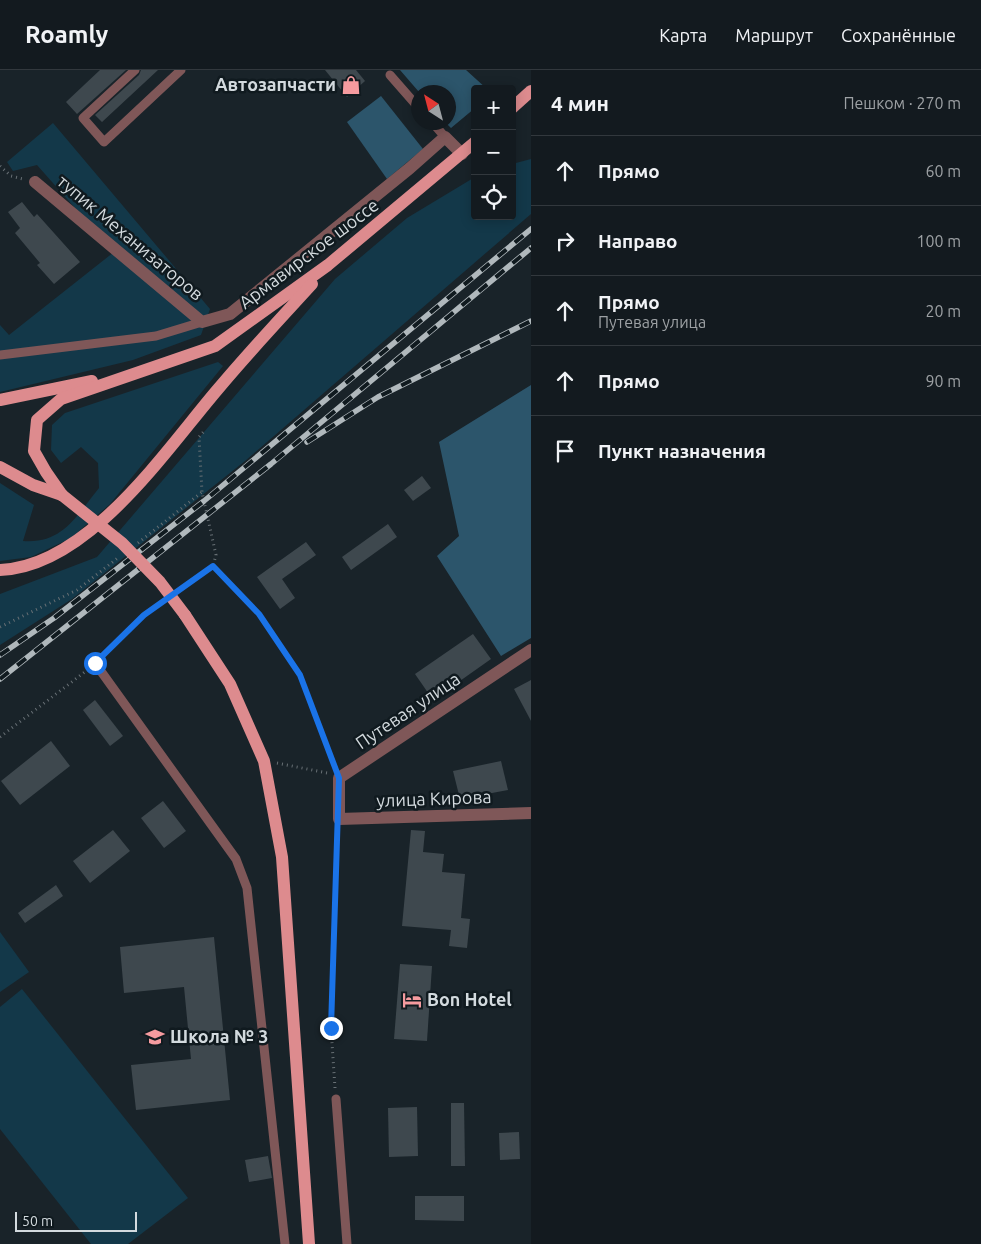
<!DOCTYPE html>
<html lang="ru">
<meta charset="utf-8">
<style>
:root{--surface:#131a1f;--page:#20272c;--text:#f1f3f6;--muted:#9da1a4;--line:#32383d}
body{margin:0;font-family:Ubuntu,sans-serif;background:var(--page);color:var(--text)}
.controls{position:absolute;right:15px;top:15px;display:grid;overflow:hidden;border-radius:5px;box-shadow:0 2px 12px #0003}
.controls button{width:45px;height:45px;display:grid;place-items:center;padding:0;border:0;border-bottom:1px solid var(--line);background:var(--surface);color:var(--text);font:25px sans-serif}
.compass{position:absolute;left:411px;top:15px;width:45px;height:45px;border-radius:50%;background:var(--surface);box-shadow:0 2px 12px #0003;rotate:324deg}
.scale{position:absolute;left:15px;bottom:12px;width:122px;box-sizing:border-box;padding-left:5px;border:2px solid #d3dade;border-top:0;font-size:14px;line-height:18px;white-space:nowrap;color:#d3dade;-webkit-text-stroke:4px #101a1f;paint-order:stroke}
.stop{position:absolute;width:15px;height:15px;margin:-11px;border:4px solid #1a73e8;border-radius:50%;background:#fff}
.stop.end{background:#1a73e8;border-color:#fff;box-shadow:0 1px 5px #0008}
.list{margin:0;padding:0;list-style:none}
h2{display:flex;justify-content:space-between;align-items:center;height:65px;margin:0;padding:0 20px;font-size:21px}
h2 small{font-size:16px;font-weight:400;color:var(--muted)}
.list li{display:grid;grid-template-columns:32px 1fr auto;gap:15px;align-items:center;box-sizing:border-box;height:70px;padding:0 20px;border-top:1px solid var(--line)}
.list b{display:block;font-size:19px;white-space:nowrap}
.list p{margin:0;font-size:16px;white-space:nowrap;color:var(--muted)}
.list em{font-size:16px;font-style:normal;color:var(--muted)}
.icon{flex:none;width:28px;height:28px;fill:none;stroke:currentColor;stroke-width:2;stroke-linecap:round;stroke-linejoin:round}
.map{position:relative;flex:none;width:531px;height:1174px;overflow:hidden}
header{display:flex;align-items:center;gap:30px;box-sizing:border-box;height:70px;padding:0 25px;background:var(--surface);border-bottom:1px solid var(--line)}
header strong{font-size:24px}
nav{display:flex;gap:28px;margin-inline-start:auto;font-size:18px}
main{display:flex}
aside{flex:1;background:var(--surface)}
.map>svg:first-child{display:block}
.green{fill:#133849}
.forest{fill:#2c556b}
.building{fill:#3e484e}
.lines{fill:none;stroke-linecap:round;stroke-linejoin:round}
.path{stroke:#687075;stroke-width:3;stroke-dasharray:1 4;stroke-linecap:butt}
.service{stroke:#7f5758;stroke-width:9}
.minor{stroke:#7f5758;stroke-width:12}
.primary{stroke:#dd8b8e;stroke-width:12}
.rail-casing{stroke:#b0b8bc;stroke-width:5.5}
.rail{stroke:#101a1f;stroke-width:4;stroke-dasharray:11;stroke-linecap:butt}
.primary-bridge{stroke:#dd8b8e;stroke-width:12}
.route{stroke:#1a73e8;stroke-width:6}
.labels{text-anchor:middle;stroke-width:5;stroke-linejoin:round;paint-order:stroke}
.poi-label{font-size:18px;font-weight:bold;fill:#d3dade;stroke:#101a1f;text-anchor:start}
.street-label{font-size:18px;fill:#d3dade;stroke:#101a1f}
</style>
<header>
<strong>Roamly</strong>
<nav><a>Карта</a><a>Маршрут</a><a>Сохранённые</a></nav>
</header>
<main>
<div class="map">
<svg width="531" height="1174" viewBox="0 0 531 1174">
<rect width="100%" height="100%" fill="#192329"/>
<g class="green">
<path d="M53 53 210 239 201 265 133 290 0 322V255L9 265 114 182 37 95 13 101 7 92Z"/>
<path d="M531 89V144L245 391 72 529 0 575V524L97 487 335 209 407 148 475 107V146H512V94Z"/>
<path d="M218 292 223 296 110 434 71 468 31 487 0 491V413L34 435 23 471C63 474 76 446 99 418L98 393 81 377 61 393 51 380 52 355 65 343Z"/>
<path d="M0 862 29 902 0 922Z"/>
<path d="M22 919 188 1128 128 1174H91L0 1059V937Z"/>
</g>
<g class="forest">
<path d="M400 0H466L487 19H475V38L451 58 446 53 448 52V22H419Z"/>
<path d="M381 26 423 79 387 109 347 52Z"/>
<path d="M531 315V568L501 586 437 486 459 466 439 372Z"/>
</g>
<g class="building">
<path d="M100 0H126L77 44 66 32Z"/>
<path d="M141 0H158L102 52 95 45 139 5Z"/>
<path d="M325 0H356L365 11 347 27Z"/>
<path d="M22 132 34 147 37 144 80 192 54 214 37 195 40 193 15 163 20 158 8 142Z"/>
<path d="M422 406 431 418 413 431 404 420Z"/>
<path d="M388 454 397 467 351 500 342 487Z"/>
<path d="M306 472 316 485 282 509 295 528 280 539 257 507Z"/>
<path d="M473 564 491 589 433 630 415 604Z"/>
<path d="M531 610V651L514 619Z"/>
<path d="M95 630 123 666 110 676 83 640Z"/>
<path d="M51 671 70 696 20 735 1 711Z"/>
<path d="M501 691 508 720 460 729 453 701Z"/>
<path d="M163 731 186 761 164 778 141 748Z"/>
<path d="M113 760 130 781 90 813 73 791Z"/>
<path d="M411 760 425 761 423 782 444 784 442 802 465 804 461 848 470 849 467 878 449 876 451 860 402 856Z"/>
<path d="M56 815 63 826 25 853 18 843Z"/>
<path d="M214 867 230 1030 136 1040 131 995 191 989 184 917 124 923 120 877Z"/>
<path d="M400 894 432 896 427 971 394 969Z"/>
<path d="M451 1033H464L465 1096H451Z"/>
<path d="M417 1037 418 1086 389 1087 388 1038Z"/>
<path d="M519 1062 520 1089 500 1090 499 1063Z"/>
<path d="M268 1086 272 1108 249 1112 245 1090Z"/>
<path d="M415 1126H464V1151L415 1150Z"/>
</g>
<g class="lines">
<g class="path">
<path d="M0 96 11 106 23 109"/>
<path d="M138 473 202 422"/>
<path d="M213 496 259 544 300 605 334 696"/>
<path d="M182 519 213 496 216 485 202 422 199 367 205 360"/>
<path d="M0 557 77 520 119 487"/>
<path d="M104 585 144 545 160 534"/>
<path d="M0 667 86 601"/>
<path d="M277 693 327 703"/>
<path d="M335 1018 331 958 338 762"/>
</g>
<g class="service">
<path d="M135 0 83 48 104 72 181 0"/>
<path d="M390 5 418 37"/>
<path d="M432 52 445 67"/>
<path d="M0 285 156 266 202 252"/>
<path d="M95 593 236 789 247 818 285 1174"/>
<path d="M336 1029 347 1174"/>
</g>
<g class="minor">
<path d="M35 112 202 252 230 244 410 98 445 67 462 84"/>
<path d="M531 580 339 708V749L531 743"/>
</g>
<g class="primary">
<path d="M512 38 531 21"/>
<path d="M0 330 92 311"/>
<path d="M0 397 33 415 62 425"/>
<path d="M62 425 46 402 34 381 37 350 61 329 215 276 328 195 475 72"/>
<path d="M0 500C88 497 165 381 218 319 248 283 280 249 312 214"/>
<path d="M185 545 230 614 264 691 282 787 309 1174"/>
</g>
<g class="rail-casing">
<g id="rail">
<path d="M307 372 378 327 531 251"/>
<path d="M0 585 54 548 204 431 531 159"/>
<path d="M0 609 271 394 531 178"/>
</g>
</g>
<use href="#rail" class="rail"/>
<path class="primary-bridge" d="M62 425 122 473 160 512 185 545"/>
</g>
<g class="lines">
<path class="route" d="M95 593 144 545 213 496 259 544 300 605 339 708 331 958"/>
</g>
<defs>
<g id="shop-bare" transform="scale(1.5)"><path d="M-5-2.5h2.3a2.7 3.5 0 0 1 5.4 0H5L5.5 6h-11ZM-1.5-2.5h3a1.5 2.3 0 0 0-3 0Z" fill="#f59b9f" stroke="#101a1f" stroke-width="2.5" paint-order="stroke"/></g>
<g id="hotel-bare" transform="scale(1.5)"><path d="M-6-4.5h1.5V1H6V5H4.5V3h-9V5H-6ZM-4 0a1.8 1.8 0 1 1 3.6 0ZM.5 0V-2.5h3Q6-2.5 6 0Z" fill="#f59b9f" stroke="#101a1f" stroke-width="2.5" paint-order="stroke"/></g>
<g id="school-bare" transform="scale(1.5)"><path d="M0-5L7-2L0 1L-7-2ZM-4 1L0 2.5L4 1V4Q0 6-4 4Z" fill="#f59b9f" stroke="#101a1f" stroke-width="2.5" paint-order="stroke"/></g>
</defs>
<g fill-rule="evenodd">
<use href="#shop-bare" x="351" y="15"/>
<use href="#hotel-bare" x="412" y="930"/>
<use href="#school-bare" x="155" y="967"/>
</g>
<g class="labels">
<g class="poi-label">
<text x="336" y="21" text-anchor="end">Автозапчасти</text>
<text x="427" y="936">Bon Hotel</text>
<text x="170" y="973">Школа № 3</text>
</g>
<g class="street-label">
<text transform="translate(130 168) rotate(40)" y="6">тупик Механизаторов</text>
<text transform="translate(309 184) rotate(-37)" y="6">Армавирское шоссе</text>
<text transform="translate(408 641) rotate(-34)" y="6">Путевая улица</text>
<text transform="translate(434 729) rotate(-2)" y="6">улица Кирова</text>
</g>
</g>
</svg>
<div class="controls">
<button>+</button>
<button>−</button>
<button><svg class="icon" aria-label="locate" viewBox="0 0 24 24"><circle cx="12" cy="12" r="6"/><path d="M12 2v4M12 18v4M2 12h4M18 12h4"/></svg></button>
</div>
<svg class="compass" viewBox="-18 -18 36 36"><path d="M0-13l5 13h-10z" fill="#e53935"/><path d="M0 13l5-13h-10z" fill="#9da1a4"/></svg>
<div class="scale">50 m</div>
<div class="stop" style="left:95px;top:593px"></div>
<div class="stop end" style="left:331px;top:958px"></div>
</div>
<aside>
<h2>4 мин<small>Пешком · 270 m</small></h2>
<ul class="list">
<li><svg class="icon" aria-label="ahead" viewBox="0 0 24 24"><path d="M12 20V5M6 11l6-6 6 6"/></svg><div><b>Прямо</b></div><em>60 m</em></li>
<li><svg class="icon" aria-label="right" viewBox="0 0 24 24"><path d="M7 20v-9h11M14 6l5 5-5 5"/></svg><div><b>Направо</b></div><em>100 m</em></li>
<li><svg class="icon" aria-label="ahead" viewBox="0 0 24 24"><path d="M12 20V5M6 11l6-6 6 6"/></svg><div><b>Прямо</b><p>Путевая улица</p></div><em>20 m</em></li>
<li><svg class="icon" aria-label="ahead" viewBox="0 0 24 24"><path d="M12 20V5M6 11l6-6 6 6"/></svg><div><b>Прямо</b></div><em>90 m</em></li>
<li><svg class="icon" aria-label="arrive" viewBox="0 0 24 24"><path d="M6 21V4h12l-3 4 3 4H6"/></svg><div><b>Пункт назначения</b></div></li>
</ul>
</aside>
</main>
